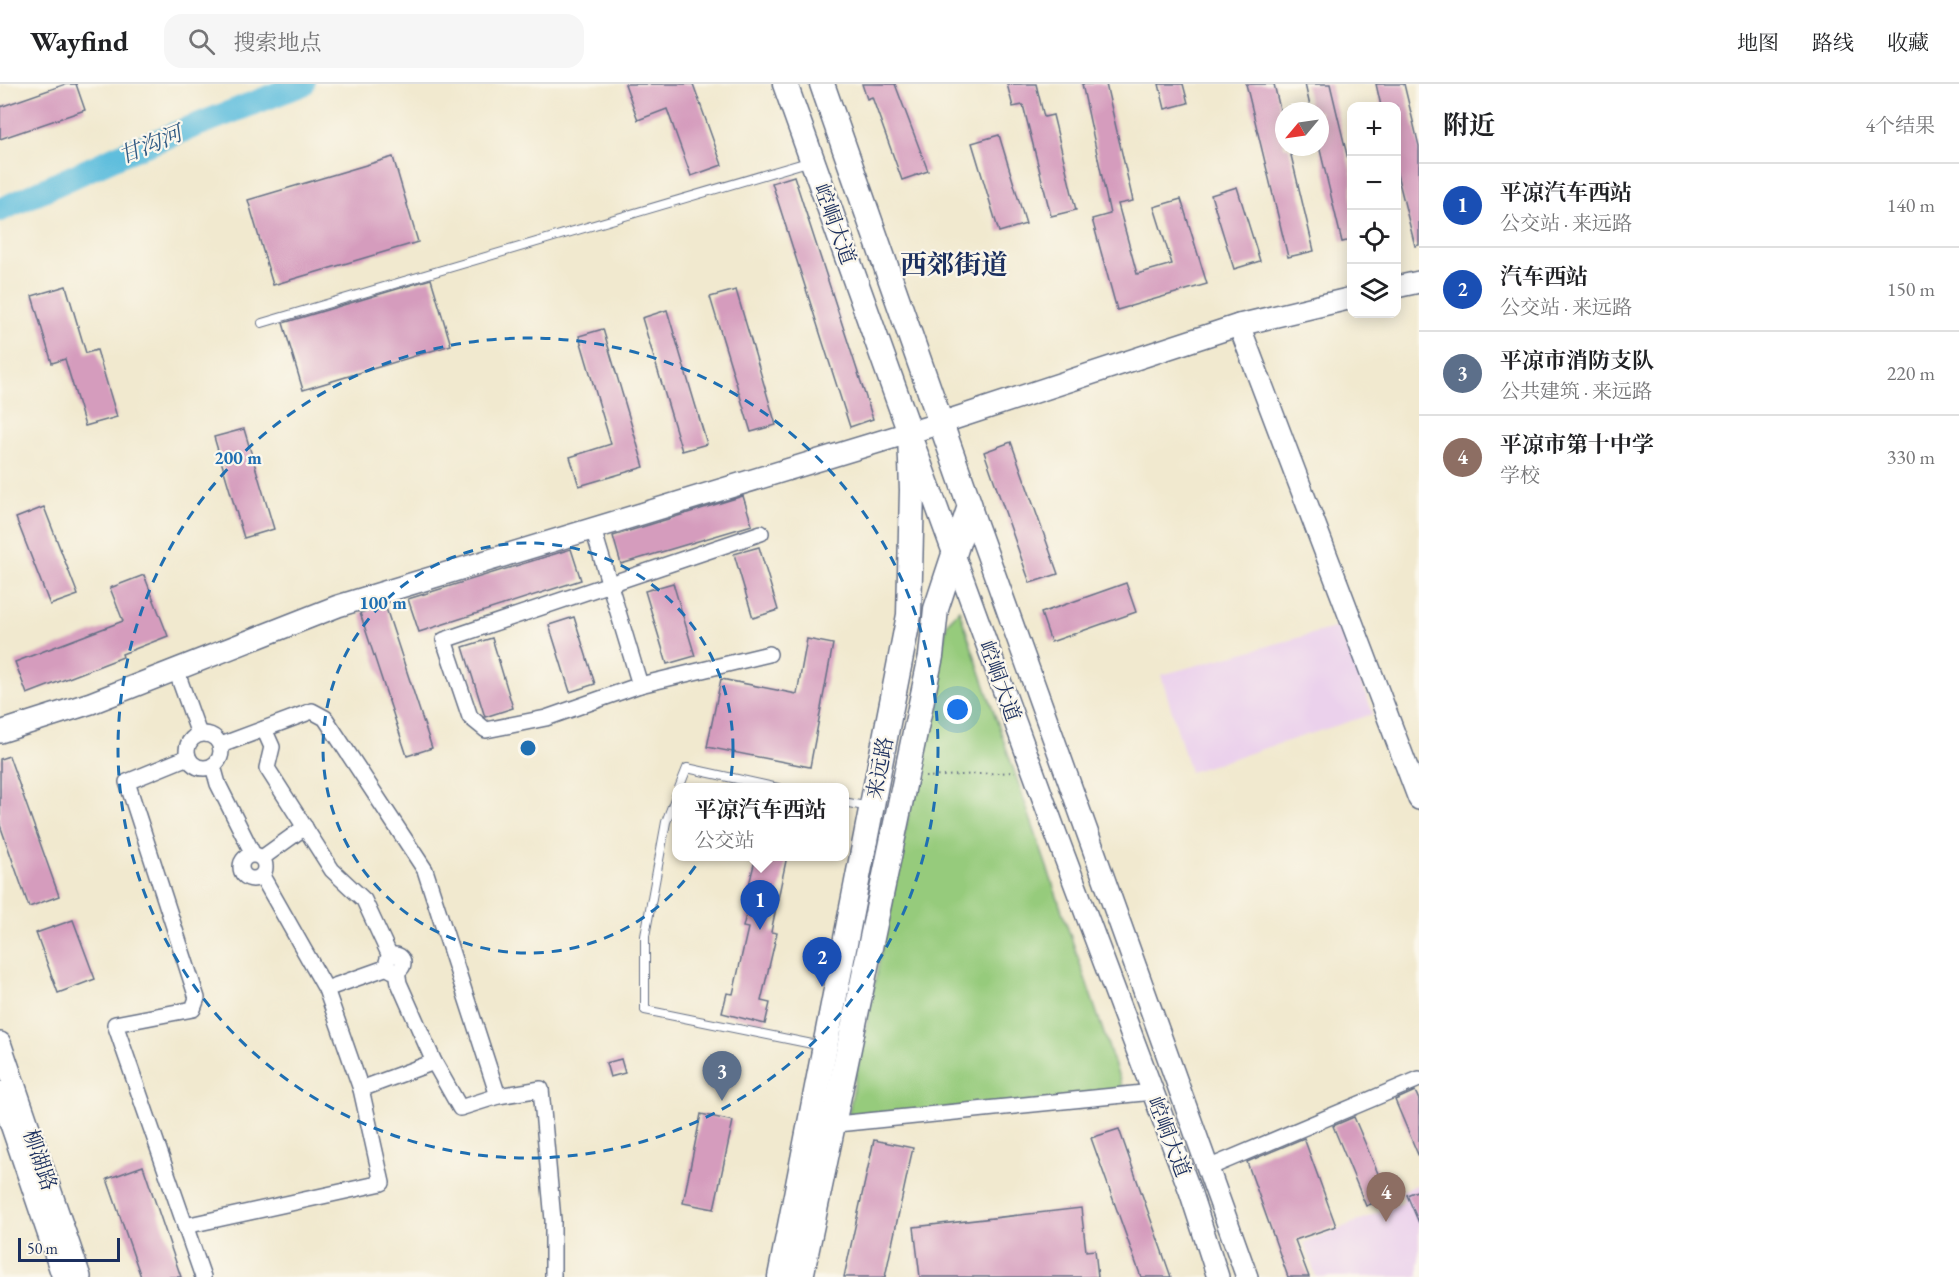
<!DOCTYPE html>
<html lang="zh">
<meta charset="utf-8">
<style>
:root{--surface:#fff;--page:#f6f6f6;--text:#202124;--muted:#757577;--line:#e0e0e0;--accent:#d93025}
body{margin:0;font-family:"EB Garamond","Noto Serif SC",serif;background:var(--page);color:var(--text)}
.controls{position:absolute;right:18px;top:18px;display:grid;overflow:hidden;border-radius:12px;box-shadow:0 3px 15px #0003}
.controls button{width:54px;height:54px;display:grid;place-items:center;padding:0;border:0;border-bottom:2px solid var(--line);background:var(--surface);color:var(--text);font:30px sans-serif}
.compass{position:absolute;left:1275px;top:18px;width:54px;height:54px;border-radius:50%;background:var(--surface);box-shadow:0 3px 15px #0003;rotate:241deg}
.scale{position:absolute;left:18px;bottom:15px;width:102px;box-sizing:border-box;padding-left:6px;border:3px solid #1b2f5e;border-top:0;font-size:16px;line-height:21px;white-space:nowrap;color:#1b2f5e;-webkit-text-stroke:4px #fbf7ec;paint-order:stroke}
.you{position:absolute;left:958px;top:626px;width:21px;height:21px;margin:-15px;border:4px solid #fff;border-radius:50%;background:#1a73e8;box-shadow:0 0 0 9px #1a73e833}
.badge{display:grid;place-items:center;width:39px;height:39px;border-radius:50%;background:var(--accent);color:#fff;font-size:20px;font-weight:700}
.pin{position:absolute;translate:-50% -50px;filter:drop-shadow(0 2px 3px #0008)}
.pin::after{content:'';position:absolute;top:32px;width:21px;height:18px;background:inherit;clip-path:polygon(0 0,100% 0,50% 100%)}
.popup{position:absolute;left:672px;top:699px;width:177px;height:78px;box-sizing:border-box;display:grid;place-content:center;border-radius:12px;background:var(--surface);filter:drop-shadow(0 2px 4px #0005);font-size:20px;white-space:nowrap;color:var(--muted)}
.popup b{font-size:22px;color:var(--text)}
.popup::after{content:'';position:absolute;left:50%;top:100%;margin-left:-12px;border:12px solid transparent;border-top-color:var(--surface)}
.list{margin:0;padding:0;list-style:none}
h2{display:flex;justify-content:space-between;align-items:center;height:78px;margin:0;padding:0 24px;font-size:26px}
h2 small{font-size:20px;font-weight:400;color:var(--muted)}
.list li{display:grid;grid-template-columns:39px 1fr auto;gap:18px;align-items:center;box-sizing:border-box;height:84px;padding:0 24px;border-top:2px solid var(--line)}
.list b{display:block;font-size:22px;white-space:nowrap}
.list p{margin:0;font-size:20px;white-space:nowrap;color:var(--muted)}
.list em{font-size:20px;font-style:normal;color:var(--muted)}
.icon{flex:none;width:33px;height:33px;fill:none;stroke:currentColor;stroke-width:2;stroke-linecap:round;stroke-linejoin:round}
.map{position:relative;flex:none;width:1419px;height:1193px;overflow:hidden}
header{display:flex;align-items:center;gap:36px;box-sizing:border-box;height:84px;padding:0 30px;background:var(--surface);border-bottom:2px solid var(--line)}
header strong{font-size:28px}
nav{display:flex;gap:33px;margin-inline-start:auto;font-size:21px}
.search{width:420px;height:54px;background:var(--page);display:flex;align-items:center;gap:15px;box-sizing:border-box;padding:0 21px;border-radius:18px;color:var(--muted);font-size:22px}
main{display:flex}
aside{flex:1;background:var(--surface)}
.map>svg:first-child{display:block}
.built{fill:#ebd1ec}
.green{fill:#96cb7c;stroke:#587d6d;stroke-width:1.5}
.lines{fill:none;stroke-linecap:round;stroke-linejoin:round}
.river{stroke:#5fbedd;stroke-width:24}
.building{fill:#d59cbd}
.lane-casing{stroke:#667086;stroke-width:10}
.street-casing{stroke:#667086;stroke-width:18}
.secondary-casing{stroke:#667086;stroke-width:24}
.primary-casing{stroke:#667086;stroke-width:27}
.path{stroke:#667086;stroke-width:2;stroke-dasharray:1.5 4.5;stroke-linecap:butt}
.lane{stroke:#fff;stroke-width:8}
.street{stroke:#fff;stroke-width:15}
.secondary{stroke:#fff;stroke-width:21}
.primary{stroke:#fff;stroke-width:24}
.ring{fill:none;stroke:#1f6fb2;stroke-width:3;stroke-dasharray:10 8}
.labels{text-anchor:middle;stroke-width:4.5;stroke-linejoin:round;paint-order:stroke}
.street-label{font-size:21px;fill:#1b2f5e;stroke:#fbf7ec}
.water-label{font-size:22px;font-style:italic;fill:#2f5a84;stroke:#fbf7ec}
.district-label{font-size:27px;font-weight:bold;fill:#1b2f5e;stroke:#fbf7ec}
.centre{fill:#1f6fb2;stroke:#fbf7ec;stroke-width:3}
.ring-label{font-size:18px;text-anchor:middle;font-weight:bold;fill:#1f6fb2;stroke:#fbf7ec;stroke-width:4.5;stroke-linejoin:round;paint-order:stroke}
</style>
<header>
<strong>Wayfind</strong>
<div class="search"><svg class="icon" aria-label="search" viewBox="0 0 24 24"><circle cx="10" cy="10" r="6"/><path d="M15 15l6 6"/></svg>搜索地点</div>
<nav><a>地图</a><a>路线</a><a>收藏</a></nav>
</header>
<main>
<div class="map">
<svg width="1419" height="1193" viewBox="0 0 1419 1193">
<rect width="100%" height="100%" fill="#fbf7ec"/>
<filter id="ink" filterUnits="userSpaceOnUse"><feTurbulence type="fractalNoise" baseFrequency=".0167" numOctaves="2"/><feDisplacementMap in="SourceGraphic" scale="12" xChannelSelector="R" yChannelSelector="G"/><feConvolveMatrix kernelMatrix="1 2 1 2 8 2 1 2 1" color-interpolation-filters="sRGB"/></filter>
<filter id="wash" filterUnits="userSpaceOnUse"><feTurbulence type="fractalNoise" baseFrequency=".008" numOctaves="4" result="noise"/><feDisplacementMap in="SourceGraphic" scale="24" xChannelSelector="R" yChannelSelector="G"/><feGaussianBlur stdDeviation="1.35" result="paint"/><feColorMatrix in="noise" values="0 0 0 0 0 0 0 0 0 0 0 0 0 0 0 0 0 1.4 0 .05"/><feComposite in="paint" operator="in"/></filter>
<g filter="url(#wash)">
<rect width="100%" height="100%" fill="#f1e9cf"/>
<g class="built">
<path d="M1341 542 1373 630 1190 688 1161 591Z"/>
<path d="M1419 1100V1193H1316L1304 1159 1404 1118 1401 1107Z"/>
</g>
<path class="green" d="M959 526 1125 1011 848 1032 947 539Z"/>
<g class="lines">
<path class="river" d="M0 126 125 69 303 0"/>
</g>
<g id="blocks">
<g class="building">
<path d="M66 0H76L85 26 0 55V23Z"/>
<path d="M625 0H693L722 81 691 92 667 25 638 36Z"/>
<path d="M862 0H895L928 87 902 96 872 13 867 15Z"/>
<path d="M1007 0H1036L1044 33 1053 31 1076 126 1051 132 1023 21 1013 23Z"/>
<path d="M1082 0H1106L1133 117 1118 120 1137 190 1172 180 1154 123 1181 115 1207 200 1117 226 1092 135 1110 130Z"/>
<path d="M1159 0H1183L1188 19 1165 25Z"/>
<path d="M1246 0H1274L1284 42V63H1289L1314 167 1288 173Z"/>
<path d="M1305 0H1330L1352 92V156L1342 158 1320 66V27H1311Z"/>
<path d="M1376 0H1404L1419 62V161L1415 162 1396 86V22H1381Z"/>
<path d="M999 51 1026 140 999 148 972 59Z"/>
<path d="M393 73 418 158 273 201 248 116Z"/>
<path d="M794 92 873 335 850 343 772 99Z"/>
<path d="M1237 103 1260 177 1234 185 1211 111Z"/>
<path d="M431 195 451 261 303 306 283 239Z"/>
<path d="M66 202 86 269 97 266 117 333 85 342 65 275 52 279 32 212Z"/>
<path d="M736 206 776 341 751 348 710 213Z"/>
<path d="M667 226 707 360 682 367 642 234Z"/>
<path d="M603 245 644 383 579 402 570 373 611 360 579 252Z"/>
<path d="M244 345 274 445 244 454 214 353Z"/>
<path d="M1011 358 1058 490 1030 499 984 368Z"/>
<path d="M743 412 752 441 621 480 613 452Z"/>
<path d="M44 423 78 511 50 521 16 434Z"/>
<path d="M759 463 778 526 753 534 734 470Z"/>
<path d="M571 465 581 496 419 548 408 515Z"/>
<path d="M144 491 168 552 122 570 123 573 27 610 15 578 123 537 110 504Z"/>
<path d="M673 499 695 572 667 580 645 507Z"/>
<path d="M1126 499 1136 528 1051 558 1041 529Z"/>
<path d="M385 521 432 664 407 672 360 529Z"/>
<path d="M574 533 595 600 570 608 549 541Z"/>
<path d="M492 554 513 624 485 633 463 563Z"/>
<path d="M807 555 833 560 810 683 707 663 721 595 797 610Z"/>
<path d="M9 672 59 812 29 823 0 741V675Z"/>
<path d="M756 772H787L771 848 777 849 761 917 770 919 765 940 722 929 727 909 733 910 748 844 743 843 751 810 747 809Z"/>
<path d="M73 836 95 895 58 909 36 849Z"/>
<path d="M621 975 625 989 610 993 606 979Z"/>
<path d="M1415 1007 1419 1016V1073L1395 1016Z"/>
<path d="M701 1030 733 1037 714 1125 683 1119Z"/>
<path d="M1354 1033 1388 1113 1366 1122 1333 1042Z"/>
<path d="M1119 1045 1171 1193H1141L1091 1054Z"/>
<path d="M1304 1054 1336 1142 1295 1156 1309 1193H1288L1247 1078Z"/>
<path d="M874 1056 913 1064 910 1077 885 1193H844Z"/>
<path d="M143 1082 181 1193H141L107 1095Z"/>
<path d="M1419 1106V1139L1407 1111Z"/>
<path d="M1081 1124 1086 1167 1095 1166 1098 1193H920L914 1143Z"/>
</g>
</g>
</g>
<g filter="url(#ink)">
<use href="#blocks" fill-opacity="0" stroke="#667086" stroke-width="1.5"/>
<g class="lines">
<g class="lane-casing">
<g id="lane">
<path d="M262 239 811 77"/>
<path d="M679 704 687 684 778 704"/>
<path d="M676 712 666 738 645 852V926L822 962"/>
<path d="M844 718 869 723"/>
</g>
</g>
<g class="street-casing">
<g id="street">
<path d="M593 445 640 601"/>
<path d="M761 449 444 556 470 633 486 646 546 634 640 601 769 570"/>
<path d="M176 586 199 650"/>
<path d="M264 645 272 663 267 684 332 786 364 816 390 872"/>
<circle cx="204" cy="667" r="17"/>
<path d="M221 661 312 627 325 634 425 786 498 1012"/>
<path d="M188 673 127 698 197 914 193 925 115 940 203 1193"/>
<path d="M213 682 218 700 253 770"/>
<circle cx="253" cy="783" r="12"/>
<path d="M262 774 305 743"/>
<circle cx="395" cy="879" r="8"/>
<path d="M397 887 399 899 434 978"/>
<path d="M326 905 388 883"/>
<path d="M361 1005 434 978 460 1024 498 1012 541 1005 553 1136V1193"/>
<path d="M827 1041 1153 1008"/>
<path d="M1208 1084 1419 995"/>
<path d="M185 1142 382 1099 361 1005 326 905 262 792"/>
</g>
</g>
<g class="secondary-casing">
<g id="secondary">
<path d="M1396 203 1419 198"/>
<path d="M1239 241 1419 715"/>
<path d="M913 358 1056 750 1190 1107 1218 1193"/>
<path d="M970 422 1247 1193"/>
<path d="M0 648 91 619 338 522 941 339 1239 241 1352 214"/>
<path d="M0 959 80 1193"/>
<path d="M0 1008 63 1193"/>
</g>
</g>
<g class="primary-casing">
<g id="primary">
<path d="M780 1193 909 531 912 406 910 349 785 0"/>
<path d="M801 1193 931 572 936 525 970 422 822 0"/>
</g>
</g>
<path class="path" d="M925 693 1015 688"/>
<use href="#lane" class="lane"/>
<use href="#street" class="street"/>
<use href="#secondary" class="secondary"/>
<use href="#primary" class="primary"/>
</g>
</g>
<g class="ring">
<circle cx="528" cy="664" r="205"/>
<circle cx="528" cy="664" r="410"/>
</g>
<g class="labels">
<g class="street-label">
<text transform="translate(835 140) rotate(70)" y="7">崆峒大道</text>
<text transform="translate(1000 597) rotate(70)" y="7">崆峒大道</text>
<text transform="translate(880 684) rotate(-79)" y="7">来远路</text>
<text transform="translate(1169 1053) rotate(69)" y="7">崆峒大道</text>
<text transform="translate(40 1076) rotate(71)" y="7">柳湖路</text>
</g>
<g class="water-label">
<text transform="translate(150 60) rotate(-22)" y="8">甘沟河</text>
</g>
<g class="district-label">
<text x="954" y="190">西郊街道</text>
</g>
</g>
<circle cx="528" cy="664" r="9" class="centre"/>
<g class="ring-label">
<text x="238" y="380">200 m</text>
<text x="383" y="525">100 m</text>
</g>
</svg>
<div class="controls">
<button>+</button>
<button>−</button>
<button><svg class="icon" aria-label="locate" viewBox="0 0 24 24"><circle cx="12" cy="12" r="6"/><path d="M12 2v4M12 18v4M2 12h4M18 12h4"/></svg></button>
<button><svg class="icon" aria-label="layers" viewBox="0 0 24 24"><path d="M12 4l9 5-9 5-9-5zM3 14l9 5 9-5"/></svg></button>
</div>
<svg class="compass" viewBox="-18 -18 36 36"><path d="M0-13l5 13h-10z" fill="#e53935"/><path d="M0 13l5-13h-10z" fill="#757577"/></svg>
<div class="scale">50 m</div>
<div class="you"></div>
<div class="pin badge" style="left:760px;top:846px;background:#1a4fb4">1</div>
<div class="popup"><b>平凉汽车西站</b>公交站</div>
<div class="pin badge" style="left:822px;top:903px;background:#1a4fb4">2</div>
<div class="pin badge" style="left:722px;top:1017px;background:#5c6f8a">3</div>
<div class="pin badge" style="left:1386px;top:1138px;background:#8d6e63">4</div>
</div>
<aside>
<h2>附近<small>4个结果</small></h2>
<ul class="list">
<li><span class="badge" style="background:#1a4fb4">1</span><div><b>平凉汽车西站</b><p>公交站 · 来远路</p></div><em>140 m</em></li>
<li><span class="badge" style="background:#1a4fb4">2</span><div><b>汽车西站</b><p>公交站 · 来远路</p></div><em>150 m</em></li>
<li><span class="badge" style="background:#5c6f8a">3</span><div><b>平凉市消防支队</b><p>公共建筑 · 来远路</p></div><em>220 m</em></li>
<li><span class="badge" style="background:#8d6e63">4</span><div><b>平凉市第十中学</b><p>学校</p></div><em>330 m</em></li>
</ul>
</aside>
</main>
